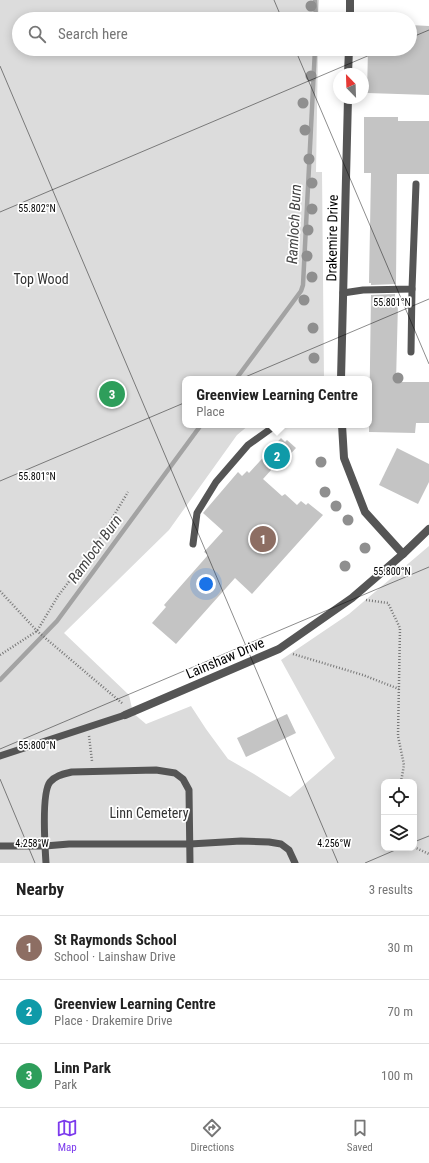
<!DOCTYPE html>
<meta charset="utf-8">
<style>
:root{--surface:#fff;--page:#f6f6f6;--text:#222;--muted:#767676;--line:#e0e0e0;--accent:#7c3aed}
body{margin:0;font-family:"Roboto Condensed",sans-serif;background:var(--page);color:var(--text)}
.controls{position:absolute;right:12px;bottom:12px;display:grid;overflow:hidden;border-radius:8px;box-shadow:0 2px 10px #0003}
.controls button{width:36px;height:36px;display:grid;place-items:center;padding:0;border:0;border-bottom:1px solid var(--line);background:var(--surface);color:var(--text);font:20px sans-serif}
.compass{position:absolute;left:333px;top:68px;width:36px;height:36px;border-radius:50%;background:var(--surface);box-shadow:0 2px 10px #0003;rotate:337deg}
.you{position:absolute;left:206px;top:584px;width:14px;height:14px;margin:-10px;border:3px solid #fff;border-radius:50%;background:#1a73e8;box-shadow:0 0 0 6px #1a73e833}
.badge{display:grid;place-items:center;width:26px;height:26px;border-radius:50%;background:var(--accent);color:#fff;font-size:13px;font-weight:700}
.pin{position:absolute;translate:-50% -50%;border:2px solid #fff;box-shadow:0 1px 4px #0006}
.popup{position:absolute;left:182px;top:376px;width:190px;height:52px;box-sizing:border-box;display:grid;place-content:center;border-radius:8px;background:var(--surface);filter:drop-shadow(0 1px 3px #0005);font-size:13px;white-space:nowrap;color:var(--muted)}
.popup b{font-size:15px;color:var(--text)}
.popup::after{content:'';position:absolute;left:50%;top:100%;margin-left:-8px;border:8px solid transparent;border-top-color:var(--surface)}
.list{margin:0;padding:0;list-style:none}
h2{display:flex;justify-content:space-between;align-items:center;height:52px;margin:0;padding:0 16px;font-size:17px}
h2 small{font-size:13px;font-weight:400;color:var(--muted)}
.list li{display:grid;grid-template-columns:26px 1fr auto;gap:12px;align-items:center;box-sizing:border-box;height:64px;padding:0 16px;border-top:1px solid var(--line)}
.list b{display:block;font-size:15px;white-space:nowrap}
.list p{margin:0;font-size:13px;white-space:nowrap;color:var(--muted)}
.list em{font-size:13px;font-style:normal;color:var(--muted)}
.icon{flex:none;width:22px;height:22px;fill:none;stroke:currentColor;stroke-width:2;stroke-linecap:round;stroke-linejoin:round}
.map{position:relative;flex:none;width:429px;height:863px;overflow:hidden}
.search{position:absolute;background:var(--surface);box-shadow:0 2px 10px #0003;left:12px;right:12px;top:12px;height:44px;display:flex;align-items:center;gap:10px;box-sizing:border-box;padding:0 14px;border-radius:22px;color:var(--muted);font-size:15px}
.sheet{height:244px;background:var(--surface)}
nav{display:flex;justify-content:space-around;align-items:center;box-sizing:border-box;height:56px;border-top:1px solid var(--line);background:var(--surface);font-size:11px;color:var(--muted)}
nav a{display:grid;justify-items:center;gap:2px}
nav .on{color:var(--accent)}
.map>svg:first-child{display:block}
.green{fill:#dcdcdc;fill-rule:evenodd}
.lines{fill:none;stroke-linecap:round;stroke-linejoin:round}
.stream{stroke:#a3a3a3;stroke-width:4.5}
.building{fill:#c4c4c4}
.path{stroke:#777;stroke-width:2.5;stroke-dasharray:1 2;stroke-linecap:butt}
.service{stroke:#555;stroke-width:7}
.minor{stroke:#555;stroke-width:8}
.tertiary{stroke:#555;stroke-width:8}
.tree{fill:#8f8f8f}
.ticks{fill:none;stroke:#000;stroke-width:1;stroke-opacity:0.45}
.labels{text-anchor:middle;stroke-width:3.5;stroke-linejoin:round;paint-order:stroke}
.street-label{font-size:14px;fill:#000;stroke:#fff}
.park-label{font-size:14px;fill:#333;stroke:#fff}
.water-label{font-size:15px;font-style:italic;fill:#444;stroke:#fff}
.ticks-label{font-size:10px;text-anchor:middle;fill:#000;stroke:#fff;stroke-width:3.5;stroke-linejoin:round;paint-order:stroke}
</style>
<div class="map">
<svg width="429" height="863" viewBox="0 0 429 863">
<rect width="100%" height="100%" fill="#fff"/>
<path class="green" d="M0 0H319L318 19H19V49H318L316 172H322L324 379H185V425H249L237 435 169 530 64 633 129 695 133 713 146 724 191 706 206 729 228 759 254 774 290 797 335 758 281 660 349 614 429 546V863H0ZM384 782H414V848H384Z"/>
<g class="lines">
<g class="stream">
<path d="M315 0 316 19"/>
<path d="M236 379 301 291 303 285 315 49"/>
<path d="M0 680 57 621 201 425"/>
</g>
</g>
<g class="building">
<path d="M410 25 429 26V95L367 93 368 49H410Z"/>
<path d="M364 117H398V121H429V174H397L396 284 371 285V283H369L371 173H364Z"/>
<path d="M395 294V303H398L396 382H429V423H416L415 433 369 432 371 295Z"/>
<path d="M281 438 285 442 287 440 296 448 284 461 281 459 263 479 282 496 285 494 297 505 301 501 306 505 308 503 323 515 252 594 235 578 176 644 152 623 166 607 164 605 208 555 204 552 223 531 203 513 238 472 242 476 247 471 249 473Z"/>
<path d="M397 448 429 464V482L418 504 379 485Z"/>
<path d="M287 714 296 733 246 757 237 738Z"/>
</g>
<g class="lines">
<g class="path">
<path d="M0 591 37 631 123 704"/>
<path d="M366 600 388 603 400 628 398 736 404 765 401 782"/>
<path d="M293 654 363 675 399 689"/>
<path d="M0 655 37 631 58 596 93 550 128 492"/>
<path d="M89 736 92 761"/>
<path d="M414 847 429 854"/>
</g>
<g class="service">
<path d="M343 293 363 290 412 289 416 184"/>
<path d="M411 352 412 289"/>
<path d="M193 544 197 513 216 482 248 445 276 425"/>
<path d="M0 756 125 715"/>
<path d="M0 846H45L69 844H190L241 841 269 842 281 844 289 850 295 863"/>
<path d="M46 863C45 847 41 793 50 782 56 775 64 774 72 772L156 770 175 773 183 779 189 790 190 863"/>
</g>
<path class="minor" d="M125 715 279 649 352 598 403 554"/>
<g class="tertiary">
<path d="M350 19V0"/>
<path d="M348 74 349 49"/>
<path d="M341 379 348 98"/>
<path d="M342 425 344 458 365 512 403 554 429 529"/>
</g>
</g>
<g class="tree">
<circle cx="311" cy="6" r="5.5"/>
<circle cx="311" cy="76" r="5.5"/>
<circle cx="303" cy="103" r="5.5"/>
<circle cx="305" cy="130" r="5.5"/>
<circle cx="309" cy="159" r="5.5"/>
<circle cx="312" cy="183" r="5.5"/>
<circle cx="312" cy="209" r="5.5"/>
<circle cx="308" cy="230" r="5.5"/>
<circle cx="307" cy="256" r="5.5"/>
<circle cx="312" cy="277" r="5.5"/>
<circle cx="304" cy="300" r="5.5"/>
<circle cx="313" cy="328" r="5.5"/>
<circle cx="314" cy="358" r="5.5"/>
<circle cx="398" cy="378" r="5.5"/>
<circle cx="321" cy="462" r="5.5"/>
<circle cx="325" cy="492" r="5.5"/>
<circle cx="336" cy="506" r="5.5"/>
<circle cx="348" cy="520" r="5.5"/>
<circle cx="365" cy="548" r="5.5"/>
<circle cx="345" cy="566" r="5.5"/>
</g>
<path class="ticks" d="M274 0 282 19M410 38 429 30M295 49 429 364M0 66 338 863M0 212 384 49M0 481 429 299M0 749 429 567M0 779 35 863M414 842 429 836M365 863 400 848"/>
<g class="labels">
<g class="street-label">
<text transform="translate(332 238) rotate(-89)" y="5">Drakemire Drive</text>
<text transform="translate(225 658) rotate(-23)" y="5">Lainshaw Drive</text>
</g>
<g class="park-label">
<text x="41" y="284">Top Wood</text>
<text x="149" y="818">Linn Cemetery</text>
</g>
<g class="water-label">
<text transform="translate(294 224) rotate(-87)" y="5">Ramloch Burn</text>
<text transform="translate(95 549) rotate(-54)" y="5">Ramloch Burn</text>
</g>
</g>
<g class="ticks-label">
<text x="37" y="212">55.802°N</text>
<text x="392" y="306">55.801°N</text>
<text x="37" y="480">55.801°N</text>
<text x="392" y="575">55.800°N</text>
<text x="37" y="749">55.800°N</text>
<text x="32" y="847">4.258°W</text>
<text x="334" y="847">4.256°W</text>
</g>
</svg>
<div class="controls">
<button><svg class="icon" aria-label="locate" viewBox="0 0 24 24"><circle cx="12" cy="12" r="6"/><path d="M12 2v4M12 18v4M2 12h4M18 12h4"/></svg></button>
<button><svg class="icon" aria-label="layers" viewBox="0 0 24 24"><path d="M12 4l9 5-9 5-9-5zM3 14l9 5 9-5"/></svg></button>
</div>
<svg class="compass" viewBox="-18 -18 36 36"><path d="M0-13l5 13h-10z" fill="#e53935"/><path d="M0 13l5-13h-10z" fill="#767676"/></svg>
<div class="you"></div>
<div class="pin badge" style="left:263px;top:539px;background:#8d6e63">1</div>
<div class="pin badge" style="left:277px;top:456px;background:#0f9aa8">2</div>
<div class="popup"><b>Greenview Learning Centre</b>Place</div>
<div class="pin badge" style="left:112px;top:394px;background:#2e9e5b">3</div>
<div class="search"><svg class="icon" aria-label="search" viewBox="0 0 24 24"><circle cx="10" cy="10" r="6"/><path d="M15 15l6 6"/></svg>Search here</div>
</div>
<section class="sheet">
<h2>Nearby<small>3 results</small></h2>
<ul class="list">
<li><span class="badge" style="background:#8d6e63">1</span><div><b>St Raymonds School</b><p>School · Lainshaw Drive</p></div><em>30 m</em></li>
<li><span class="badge" style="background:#0f9aa8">2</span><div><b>Greenview Learning Centre</b><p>Place · Drakemire Drive</p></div><em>70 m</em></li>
<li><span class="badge" style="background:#2e9e5b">3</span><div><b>Linn Park</b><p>Park</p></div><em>100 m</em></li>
</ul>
</section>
<nav>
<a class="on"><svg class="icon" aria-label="map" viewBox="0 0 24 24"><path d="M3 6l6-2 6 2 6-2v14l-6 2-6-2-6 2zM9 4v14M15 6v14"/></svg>Map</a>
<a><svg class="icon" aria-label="directions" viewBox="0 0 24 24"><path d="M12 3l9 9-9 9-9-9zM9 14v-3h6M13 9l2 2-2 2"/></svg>Directions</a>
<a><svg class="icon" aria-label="saved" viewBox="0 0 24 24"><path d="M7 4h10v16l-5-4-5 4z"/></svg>Saved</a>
</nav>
